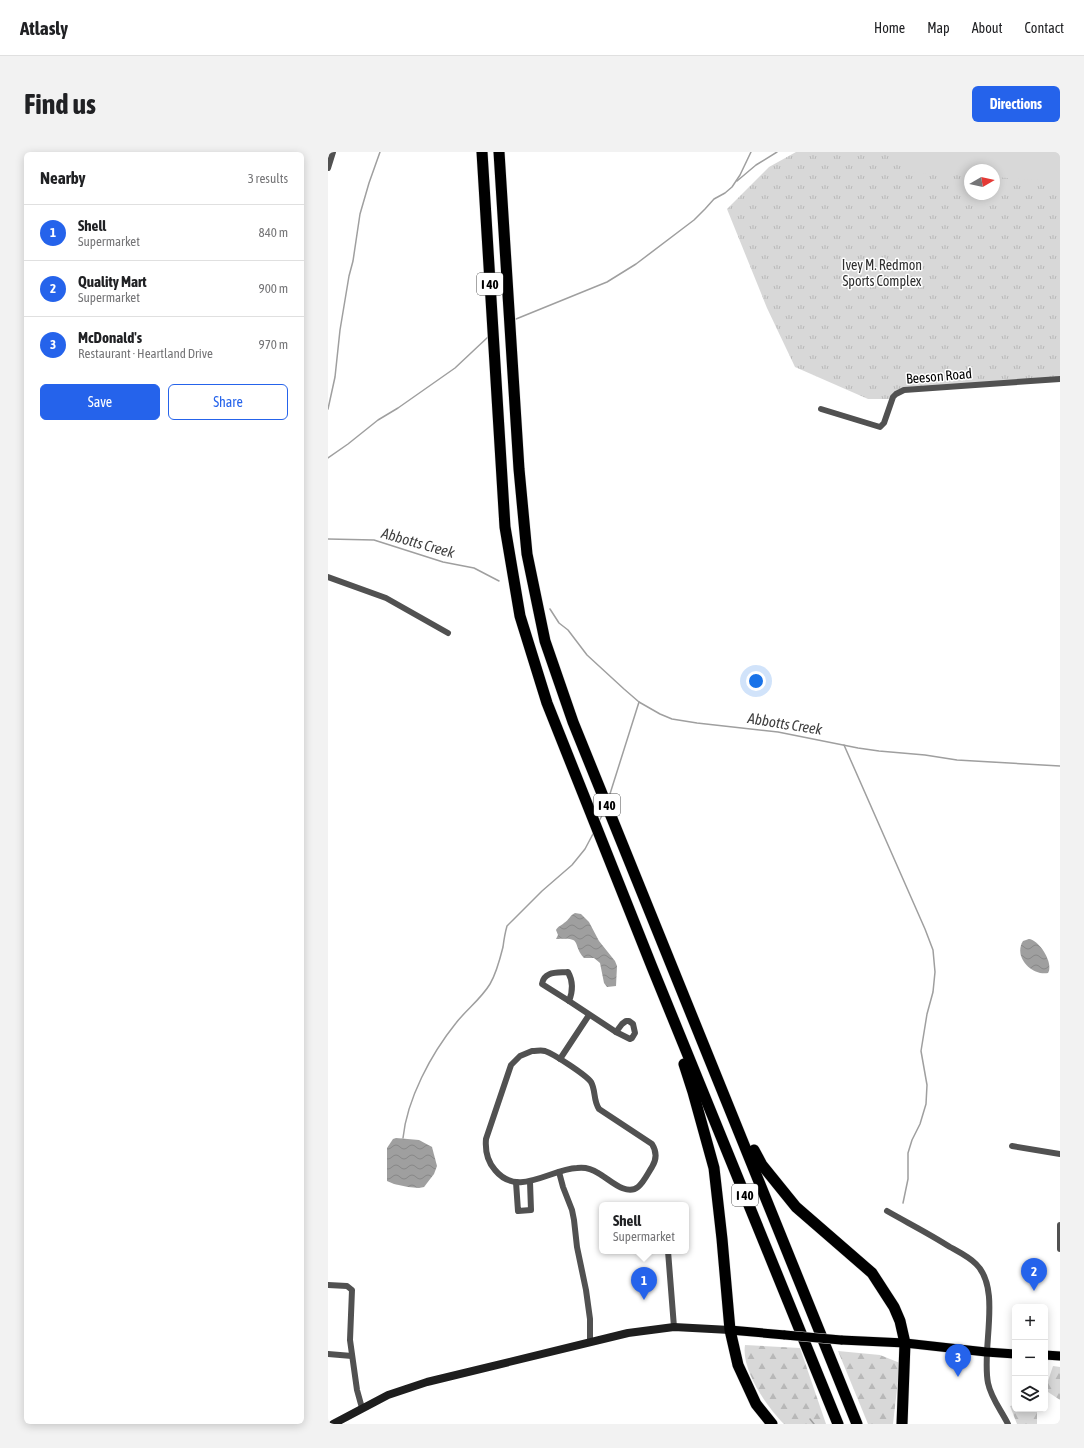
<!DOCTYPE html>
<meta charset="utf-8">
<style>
:root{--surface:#fff;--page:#f2f2f2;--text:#202124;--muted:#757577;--line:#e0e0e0;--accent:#2563eb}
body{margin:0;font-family:"Asap Condensed",sans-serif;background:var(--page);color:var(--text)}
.controls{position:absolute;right:12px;bottom:12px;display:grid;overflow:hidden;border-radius:6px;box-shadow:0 2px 10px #0003}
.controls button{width:36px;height:36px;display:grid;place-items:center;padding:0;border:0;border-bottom:1px solid var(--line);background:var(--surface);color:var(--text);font:20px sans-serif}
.compass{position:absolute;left:636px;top:12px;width:36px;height:36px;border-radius:50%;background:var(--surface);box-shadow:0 2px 10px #0003;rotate:81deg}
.you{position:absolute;left:428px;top:529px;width:14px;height:14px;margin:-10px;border:3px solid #fff;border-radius:50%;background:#1a73e8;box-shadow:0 0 0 6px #1a73e833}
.badge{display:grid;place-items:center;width:26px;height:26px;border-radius:50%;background:var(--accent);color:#fff;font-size:13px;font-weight:700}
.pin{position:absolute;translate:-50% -33px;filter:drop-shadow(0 1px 2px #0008)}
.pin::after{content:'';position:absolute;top:21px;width:14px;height:12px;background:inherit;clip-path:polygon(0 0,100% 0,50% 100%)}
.popup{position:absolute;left:271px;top:1050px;width:90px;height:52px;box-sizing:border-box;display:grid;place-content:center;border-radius:6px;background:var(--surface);filter:drop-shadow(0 1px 3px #0005);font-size:13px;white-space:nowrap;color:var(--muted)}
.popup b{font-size:15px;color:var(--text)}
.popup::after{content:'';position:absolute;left:50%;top:100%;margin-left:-8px;border:8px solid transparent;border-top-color:var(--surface)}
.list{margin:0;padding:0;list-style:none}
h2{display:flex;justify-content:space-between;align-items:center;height:52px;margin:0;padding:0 16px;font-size:17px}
h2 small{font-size:13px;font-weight:400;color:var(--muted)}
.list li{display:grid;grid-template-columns:26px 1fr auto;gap:12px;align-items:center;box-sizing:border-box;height:56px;padding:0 16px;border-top:1px solid var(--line)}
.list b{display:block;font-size:15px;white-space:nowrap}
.list p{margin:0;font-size:13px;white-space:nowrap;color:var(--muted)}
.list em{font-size:13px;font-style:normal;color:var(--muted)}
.actions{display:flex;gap:8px;padding:12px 16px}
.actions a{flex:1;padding:9px 0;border:1px solid var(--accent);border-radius:6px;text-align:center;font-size:14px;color:var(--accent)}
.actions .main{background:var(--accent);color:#fff}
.icon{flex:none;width:22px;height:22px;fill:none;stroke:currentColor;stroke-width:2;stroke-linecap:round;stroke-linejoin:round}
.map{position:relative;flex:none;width:732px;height:1272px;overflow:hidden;border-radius:6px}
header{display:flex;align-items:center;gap:24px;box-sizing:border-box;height:56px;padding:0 20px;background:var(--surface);border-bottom:1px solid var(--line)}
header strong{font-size:19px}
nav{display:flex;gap:22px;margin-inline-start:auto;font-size:14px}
.intro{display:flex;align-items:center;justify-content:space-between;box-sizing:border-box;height:96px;padding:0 24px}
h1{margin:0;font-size:28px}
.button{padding:10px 18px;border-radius:6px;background:var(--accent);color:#fff;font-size:14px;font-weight:700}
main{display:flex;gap:24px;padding:0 24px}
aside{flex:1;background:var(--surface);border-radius:6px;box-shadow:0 2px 10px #0003}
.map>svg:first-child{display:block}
.grass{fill:url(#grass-tufts);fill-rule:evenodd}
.forest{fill:url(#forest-firs)}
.pitch{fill:#d8d8d8}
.water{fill:url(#water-waves)}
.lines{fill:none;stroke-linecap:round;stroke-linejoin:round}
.stream{stroke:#9f9f9f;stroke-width:1.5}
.primary-casing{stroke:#dbdbdb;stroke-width:10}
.motorway-casing{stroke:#dbdbdb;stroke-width:12}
.minor{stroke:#515151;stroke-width:6}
.secondary{stroke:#1e1e1e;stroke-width:8}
.primary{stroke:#000;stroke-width:9}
.motorway{stroke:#000;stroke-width:11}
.primary-bridge-casing{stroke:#dbdbdb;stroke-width:10;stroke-linecap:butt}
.primary-bridge{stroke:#000;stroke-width:9}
.labels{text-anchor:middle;stroke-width:3;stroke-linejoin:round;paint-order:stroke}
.shield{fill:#fff;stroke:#4c4c4c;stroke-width:1}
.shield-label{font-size:13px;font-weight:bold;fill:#000}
.park-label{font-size:14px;fill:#2f2f2f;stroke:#fff}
.street-label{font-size:14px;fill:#000;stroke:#fff}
.water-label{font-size:15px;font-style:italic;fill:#404040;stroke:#fff}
</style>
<header>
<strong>Atlasly</strong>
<nav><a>Home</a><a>Map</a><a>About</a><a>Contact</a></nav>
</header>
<div class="intro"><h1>Find us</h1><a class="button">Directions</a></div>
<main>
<aside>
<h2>Nearby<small>3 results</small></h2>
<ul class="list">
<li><span class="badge">1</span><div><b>Shell</b><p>Supermarket</p></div><em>840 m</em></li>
<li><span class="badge">2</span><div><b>Quality Mart</b><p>Supermarket</p></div><em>900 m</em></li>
<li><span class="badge">3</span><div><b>McDonald's</b><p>Restaurant · Heartland Drive</p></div><em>970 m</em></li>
</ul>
<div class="actions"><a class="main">Save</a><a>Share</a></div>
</aside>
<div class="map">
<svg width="732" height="1272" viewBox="0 0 732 1272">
<defs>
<pattern id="grass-tufts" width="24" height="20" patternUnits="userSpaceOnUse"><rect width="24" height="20" fill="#d8d8d8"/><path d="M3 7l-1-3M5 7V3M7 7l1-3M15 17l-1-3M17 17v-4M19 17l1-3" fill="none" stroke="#b8b8b8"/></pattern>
<pattern id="forest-firs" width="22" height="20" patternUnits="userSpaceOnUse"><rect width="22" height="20" fill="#d8d8d8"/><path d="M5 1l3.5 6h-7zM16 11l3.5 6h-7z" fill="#b8b8b8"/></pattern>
<pattern id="water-waves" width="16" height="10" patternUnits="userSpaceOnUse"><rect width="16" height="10" fill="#9f9f9f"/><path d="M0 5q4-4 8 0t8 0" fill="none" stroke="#878787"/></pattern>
</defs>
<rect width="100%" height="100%" fill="#fff"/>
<path class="grass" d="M468 0H732V227L576 238 563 247H540L467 215 439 156 399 57 441 15ZM642 18H666V42H642Z"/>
<g class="forest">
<path d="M417 1193 472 1196 498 1272H456C439 1255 413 1218 417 1193Z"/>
<path d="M510 1199 552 1203 572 1211 565 1272H540Z"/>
<path d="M725 1214 732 1215V1248L717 1238Z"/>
<path d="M687 1253V1257H706L709 1260V1272H689L682 1254Z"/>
</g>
<path class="pitch" d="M576 0H732V28L725 29 666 25V18H642V24L579 20Z"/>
<g class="water">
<path d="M247 761 253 762 261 770 271 789 287 809 289 814 288 834 279 835 276 831 272 811 266 806H256C243 791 256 785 228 787L230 783 228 778C230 774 233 774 236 771 241 768 242 763 247 761Z"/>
<path d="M701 787C711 788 726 811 720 821 704 824 685 805 695 789Z"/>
<path d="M68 986 91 988 104 995 109 1014 106 1022 96 1035 91 1036 80 1035 66 1032 59 1029V996L65 987Z"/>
</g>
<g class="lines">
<g class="stream">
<path d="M409 29 428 13 449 0"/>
<path d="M188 167 279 130 308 112 366 68 377 57 386 47 397 41 404 35 412 23 423 0"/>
<path d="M0 257 7 225 12 178 21 124 25 109 32 62 41 31 52 0"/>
<path d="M0 306 20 292 50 268 70 256 127 216 160 185"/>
<path d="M0 387 46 388 115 410 146 416 171 429"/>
<path d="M222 457 231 471 240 478 259 503 296 537 311 550 332 562 344 567 369 571 450 580 530 596 551 599 597 603 629 608 732 614"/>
<path d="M516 593 597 777 605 798 607 820 605 840 599 862 593 899 599 933 598 952 592 972 584 988 580 1001V1027L575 1051"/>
<path d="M281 645 311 550"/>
<path d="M271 669 276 660"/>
<path d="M75 986C79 947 103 902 128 871 138 858 153 847 162 832 168 822 172 807 175 795 176 787 177 781 179 774L214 739 244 713 257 697 266 680"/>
<path d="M482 1267 486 1272"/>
</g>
<g class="primary-casing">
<g id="primary">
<path d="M402 1178 457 1183"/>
<path d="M513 1188 577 1191 658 1200 687 1202"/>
<path d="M717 1203 732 1204"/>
</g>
</g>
<g class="motorway-casing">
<g id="motorway">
<path d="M154 0 177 375 192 464 219 551 324 815 510 1272"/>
<path d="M171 0 191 317 199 402 217 489 245 570 529 1272"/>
<path d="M356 912 365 940 386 1016 394 1087 402 1178 410 1213 428 1252 444 1272"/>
<path d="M426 998 434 1013 468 1055 544 1121 566 1155 572 1169 577 1191 574 1272"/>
</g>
</g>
<g class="minor">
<path d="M0 16 5 0"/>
<path d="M493 257 552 275 556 271 565 245 568 242 576 238 732 227"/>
<path d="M0 425 58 446 120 481"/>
<path d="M240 820C245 829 245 839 241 849L214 832C216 819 229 821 240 820Z"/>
<path d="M241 849 288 880"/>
<path d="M298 869H301L305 872 307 881 304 886 302 887 288 880 294 872Z"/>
<path d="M204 899C209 899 213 898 217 899 226 902 258 923 263 930 268 939 265 948 271 957L324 992C329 1000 329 1007 324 1015 320 1021 316 1030 310 1035 298 1045 280 1026 270 1021 264 1017 256 1015 249 1016 222 1017 190 1046 167 1018 159 1009 157 999 158 987L183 913 192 904Z"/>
<path d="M232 907 261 863"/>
<path d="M684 994 732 1002"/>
<path d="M231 1020 235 1035 244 1058 246 1068 249 1095 258 1138 262 1167V1190"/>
<path d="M188 1030 190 1059 203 1058 202 1030"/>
<path d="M559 1059C580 1071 602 1082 622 1095 631 1100 641 1105 648 1112 674 1137 653 1197 660 1231 663 1246 673 1258 680 1272"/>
<path d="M732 1073V1097"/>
<path d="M340 1099 346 1175"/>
<path d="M0 1133 19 1134 24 1138 22 1188 29 1238 34 1256"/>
<path d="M0 1202 24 1204"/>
</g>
<path class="secondary" d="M5 1272 60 1243 99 1230 300 1181 346 1175 402 1178"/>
<use href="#primary" class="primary"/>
<use href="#motorway" class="motorway"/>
<g class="primary-bridge-casing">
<path id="primary-bridge" d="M457 1183 513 1188"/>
</g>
<use href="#primary-bridge" class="primary-bridge"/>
</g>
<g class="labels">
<g class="shield">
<rect x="149" y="121" width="26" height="22" rx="3"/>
<rect x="266" y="642" width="26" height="22" rx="3"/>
<rect x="404" y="1032" width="26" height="22" rx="3"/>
</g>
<g class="shield-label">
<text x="162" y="137">I 40</text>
<text x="279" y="658">I 40</text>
<text x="417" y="1048">I 40</text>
</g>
<g class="park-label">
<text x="554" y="118">Ivey M. Redmon<tspan x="554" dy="16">Sports Complex</tspan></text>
</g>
<g class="street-label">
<text transform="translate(611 224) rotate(-5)" y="5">Beeson Road</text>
</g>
<g class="water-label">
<text transform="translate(90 391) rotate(16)" y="5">Abbotts Creek</text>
<text transform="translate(457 572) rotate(9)" y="5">Abbotts Creek</text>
</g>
</g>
</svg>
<div class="controls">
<button>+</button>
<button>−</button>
<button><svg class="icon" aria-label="layers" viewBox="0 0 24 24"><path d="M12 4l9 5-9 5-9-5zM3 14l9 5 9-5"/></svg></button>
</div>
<svg class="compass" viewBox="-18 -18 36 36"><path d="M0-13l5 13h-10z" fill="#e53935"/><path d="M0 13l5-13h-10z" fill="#757577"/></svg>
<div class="you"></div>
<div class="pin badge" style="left:316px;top:1148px">1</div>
<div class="popup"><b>Shell</b>Supermarket</div>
<div class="pin badge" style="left:706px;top:1139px">2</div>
<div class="pin badge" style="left:630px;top:1225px">3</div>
</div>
</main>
